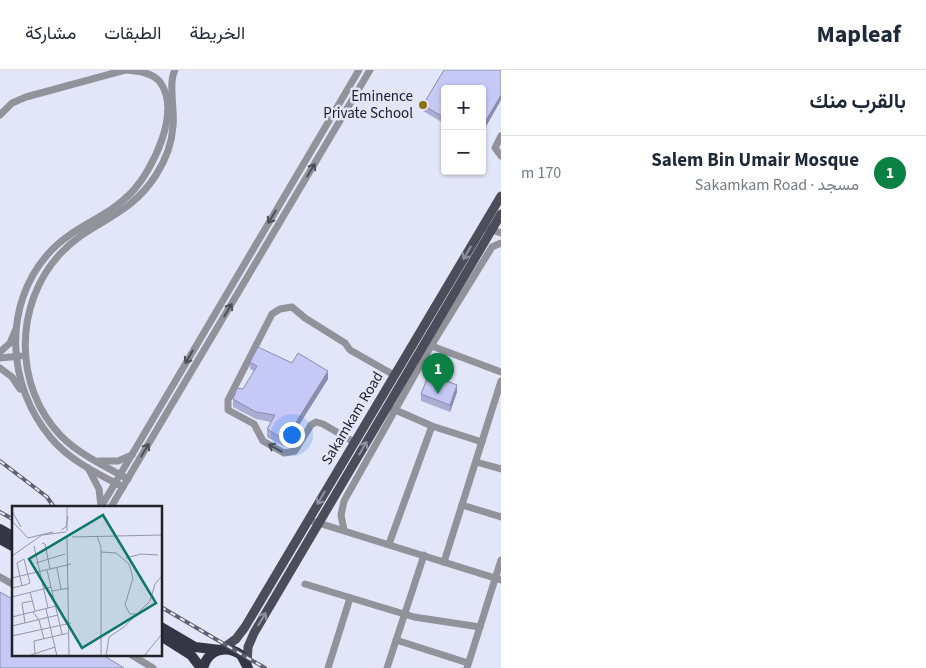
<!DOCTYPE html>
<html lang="ar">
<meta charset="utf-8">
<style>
:root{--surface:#fff;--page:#f6f6f7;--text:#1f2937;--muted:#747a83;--line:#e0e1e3;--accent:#0b8043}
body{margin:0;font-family:"Source Sans 3",Vazirmatn,sans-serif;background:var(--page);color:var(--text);direction:rtl}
.controls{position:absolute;right:15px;top:15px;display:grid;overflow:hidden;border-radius:5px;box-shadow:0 1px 4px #0004}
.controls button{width:45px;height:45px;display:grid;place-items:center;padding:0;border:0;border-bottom:1px solid var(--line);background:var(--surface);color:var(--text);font:25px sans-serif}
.you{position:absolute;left:291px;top:364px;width:18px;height:18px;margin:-12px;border:4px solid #fff;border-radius:50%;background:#1a73e8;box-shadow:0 0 0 8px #1a73e833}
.badge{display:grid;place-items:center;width:32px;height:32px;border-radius:50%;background:var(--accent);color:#fff;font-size:16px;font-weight:700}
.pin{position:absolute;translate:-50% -41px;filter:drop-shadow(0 1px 2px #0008)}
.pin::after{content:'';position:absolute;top:26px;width:18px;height:15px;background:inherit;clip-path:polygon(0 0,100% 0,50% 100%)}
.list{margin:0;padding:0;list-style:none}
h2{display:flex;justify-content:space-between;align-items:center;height:65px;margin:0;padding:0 20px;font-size:21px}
h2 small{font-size:16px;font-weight:400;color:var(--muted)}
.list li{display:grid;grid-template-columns:32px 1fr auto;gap:15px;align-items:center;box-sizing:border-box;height:75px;padding:0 20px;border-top:1px solid var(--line)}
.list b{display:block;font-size:19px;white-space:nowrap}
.list p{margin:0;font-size:16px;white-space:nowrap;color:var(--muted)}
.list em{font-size:16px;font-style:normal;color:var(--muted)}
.map{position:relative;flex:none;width:501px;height:598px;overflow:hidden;direction:ltr}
header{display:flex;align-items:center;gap:30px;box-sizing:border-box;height:70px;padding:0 25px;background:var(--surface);border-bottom:1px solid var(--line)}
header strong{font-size:24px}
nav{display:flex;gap:28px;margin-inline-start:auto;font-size:18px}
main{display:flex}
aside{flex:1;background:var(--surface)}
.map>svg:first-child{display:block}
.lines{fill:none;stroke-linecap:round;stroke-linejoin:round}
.minor{stroke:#91929a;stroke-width:7}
.major{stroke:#4c4d5b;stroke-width:9}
.highway{stroke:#353645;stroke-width:10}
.rail-casing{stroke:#60616c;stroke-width:4}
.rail{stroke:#e3e5f8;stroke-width:2;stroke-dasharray:5.5;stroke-linecap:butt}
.wall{fill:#aaadd3}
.shaded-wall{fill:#8b8dac}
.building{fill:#c6c9f5;stroke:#8b8dac}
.oneway{stroke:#4e4e56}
.oneway2{stroke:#9091a2}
.poi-dot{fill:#8d7013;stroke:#e3e5f8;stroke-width:2}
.labels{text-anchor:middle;stroke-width:5;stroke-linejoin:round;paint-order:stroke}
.poi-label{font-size:15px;fill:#212128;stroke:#e3e5f8;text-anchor:end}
.street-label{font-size:15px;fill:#212128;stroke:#e3e5f8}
.inset-road{fill:none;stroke:#9597a5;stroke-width:1}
.view{fill:#0f766e;fill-opacity:0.15;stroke:#0f766e;stroke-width:2.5}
.inset-edge{fill:none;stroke:#212128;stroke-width:2.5}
</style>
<header>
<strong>Mapleaf</strong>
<nav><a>الخريطة</a><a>الطبقات</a><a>مشاركة</a></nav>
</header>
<main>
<aside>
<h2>بالقرب منك<small></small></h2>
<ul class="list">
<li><span class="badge">1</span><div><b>Salem Bin Umair Mosque</b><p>مسجد · Sakamkam Road</p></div><em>170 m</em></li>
</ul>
</aside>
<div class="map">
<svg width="501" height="598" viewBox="0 0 501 598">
<rect width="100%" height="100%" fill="#e3e5f8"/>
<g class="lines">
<g class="minor">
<path d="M0 45 12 33 26 27 125 0"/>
<path d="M501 66 495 78 501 86"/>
<path d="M483 157 501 163"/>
<path d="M429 275 501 302"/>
<path d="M0 282 10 273 15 261"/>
<path d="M0 288 20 286"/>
<path d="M0 298 12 307 20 319"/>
<path d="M393 339 432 356 482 372"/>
<path d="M354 372 323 354 316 352 311 355 295 381 284 383 263 371 254 354 228 340V330L272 244 280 239 292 237 305 248 345 273 350 280 394 305"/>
<path d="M99 391H118L132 385"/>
<path d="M476 392 501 399"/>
<path d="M88 398 99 419 101 436"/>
<path d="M128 409C105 396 80 385 61 366 13 316 14 234 60 184 91 150 128 149 156 105 165 91 172 73 173 56 175 40 168 13 175 0"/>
<path d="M123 417C98 404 69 390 51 368 7 316 2 236 48 184 71 157 107 148 131 123 152 101 182 42 160 12 152 2 137 1 125 0"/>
<path d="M462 435 501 447"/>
<path d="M101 437 359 0"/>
<path d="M111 437 370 0"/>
<path d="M309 450 501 510"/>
<path d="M344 460 341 445 344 431 431 276 492 177 501 173"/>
<path d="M389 474 432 356"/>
<path d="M444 492 501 311"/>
<path d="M0 507 14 515"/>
<path d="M305 514 414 547 480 557"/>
<path d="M396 570 468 593"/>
<path d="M130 584 153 598"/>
<path d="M328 598 350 528"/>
<path d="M387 598 424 485"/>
<path d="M467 598 501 490"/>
</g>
<g class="major">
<path d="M222 579 236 569 245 557 501 126"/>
<path d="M247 594 248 577 254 563 501 144"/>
</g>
<g class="highway">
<path d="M0 459 14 467"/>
<path d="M0 469 14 477"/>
<path d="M161 557 195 577 220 580"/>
<path d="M161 566 191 585 201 598"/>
<path d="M203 598C208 580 226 574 241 585L248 598"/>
</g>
<g class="rail-casing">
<g id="rail">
<path d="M0 391 47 427 54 437"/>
<path d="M0 442 14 450"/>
<path d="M161 537 265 598"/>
</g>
</g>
<use href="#rail" class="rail"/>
</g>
<g class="wall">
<path d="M444 0H501V30L485 58 482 57V19H445V54L423 41V35Z"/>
<path d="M250 292 292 293 328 309 285 377 267 367V359L271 352 256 349 233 337V329L243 319 254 301 250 299Z"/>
<path d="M457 322 450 342 421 331V324Z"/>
</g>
<g class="shaded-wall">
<path d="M501 25V30L485 58V52Z"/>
<path d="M328 301V309L285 377V370Z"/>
<path d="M457 315V322L450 342V335Z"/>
</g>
<g class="building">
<path d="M444 0H501V25L485 52 482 51V19H445V48L423 35Z"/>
<path d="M258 277 292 293 298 283 328 301 285 370 267 359 275 345 256 342 233 329 237 318 243 319 257 296 250 292Z"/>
<path d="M429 304 457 315 450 335 421 324Z"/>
<path d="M0 522 14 530V584H101L124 598H0Z"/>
</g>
<defs><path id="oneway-shaft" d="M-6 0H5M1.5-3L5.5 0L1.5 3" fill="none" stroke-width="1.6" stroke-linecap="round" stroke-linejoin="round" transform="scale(1.25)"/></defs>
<g class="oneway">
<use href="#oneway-shaft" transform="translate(311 100) rotate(-59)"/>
<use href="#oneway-shaft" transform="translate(272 147) rotate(121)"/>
<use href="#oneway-shaft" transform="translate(228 240) rotate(-59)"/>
<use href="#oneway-shaft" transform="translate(189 287) rotate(120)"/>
<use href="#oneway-shaft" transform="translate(275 378) rotate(-151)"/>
<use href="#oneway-shaft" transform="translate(145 380) rotate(-59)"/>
</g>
<g class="oneway2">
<use href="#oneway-shaft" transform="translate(467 183) rotate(121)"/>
<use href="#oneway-shaft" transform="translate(363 378) rotate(-60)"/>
<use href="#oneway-shaft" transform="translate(321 428) rotate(120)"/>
<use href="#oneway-shaft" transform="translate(262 549) rotate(-59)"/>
</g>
<circle class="poi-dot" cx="423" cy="35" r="5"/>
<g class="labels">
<g class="poi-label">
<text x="413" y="31">Eminence<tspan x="413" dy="17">Private School</tspan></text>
</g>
<g class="street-label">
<text transform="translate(352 348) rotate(-59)" y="5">Sakamkam Road</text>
</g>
</g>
<g transform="translate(12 436)">
<rect width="150" height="150" fill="#e3e5f8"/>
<path class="inset-road" d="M55 0V25M0 5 9 21M0 15 16 32 41 26M49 24 54 21 56 10M85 30 89 41V150M55 31 57 150M60 31 150 29M30 37 33 38 38 63M22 40 36 102M89 46 104 47 117 58 121 72 113 99 118 108H125M0 50 30 29 54 26M114 52 129 48 146 49M24 57 53 48M45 62 49 83M35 64 50 128M0 72 59 58M0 82 13 79 18 77 12 53 5 57 10 80M40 85 57 82M18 86 23 105M0 91 39 81M34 103 45 150M21 106 27 114 32 133M0 111 44 100M13 117 10 97 20 95M0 120 46 109M0 130 59 117M23 147 22 135 57 127M16 150 43 141M94 150 97 131 112 121 138 95 143 78 150 70M132 150 150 128"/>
<path class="view" d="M91 9 144 97 70 142 17 53Z"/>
<rect width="150" height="150" class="inset-edge"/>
</g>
</svg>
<div class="controls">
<button>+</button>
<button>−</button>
</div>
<div class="you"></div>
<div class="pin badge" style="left:438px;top:324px">1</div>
</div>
</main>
